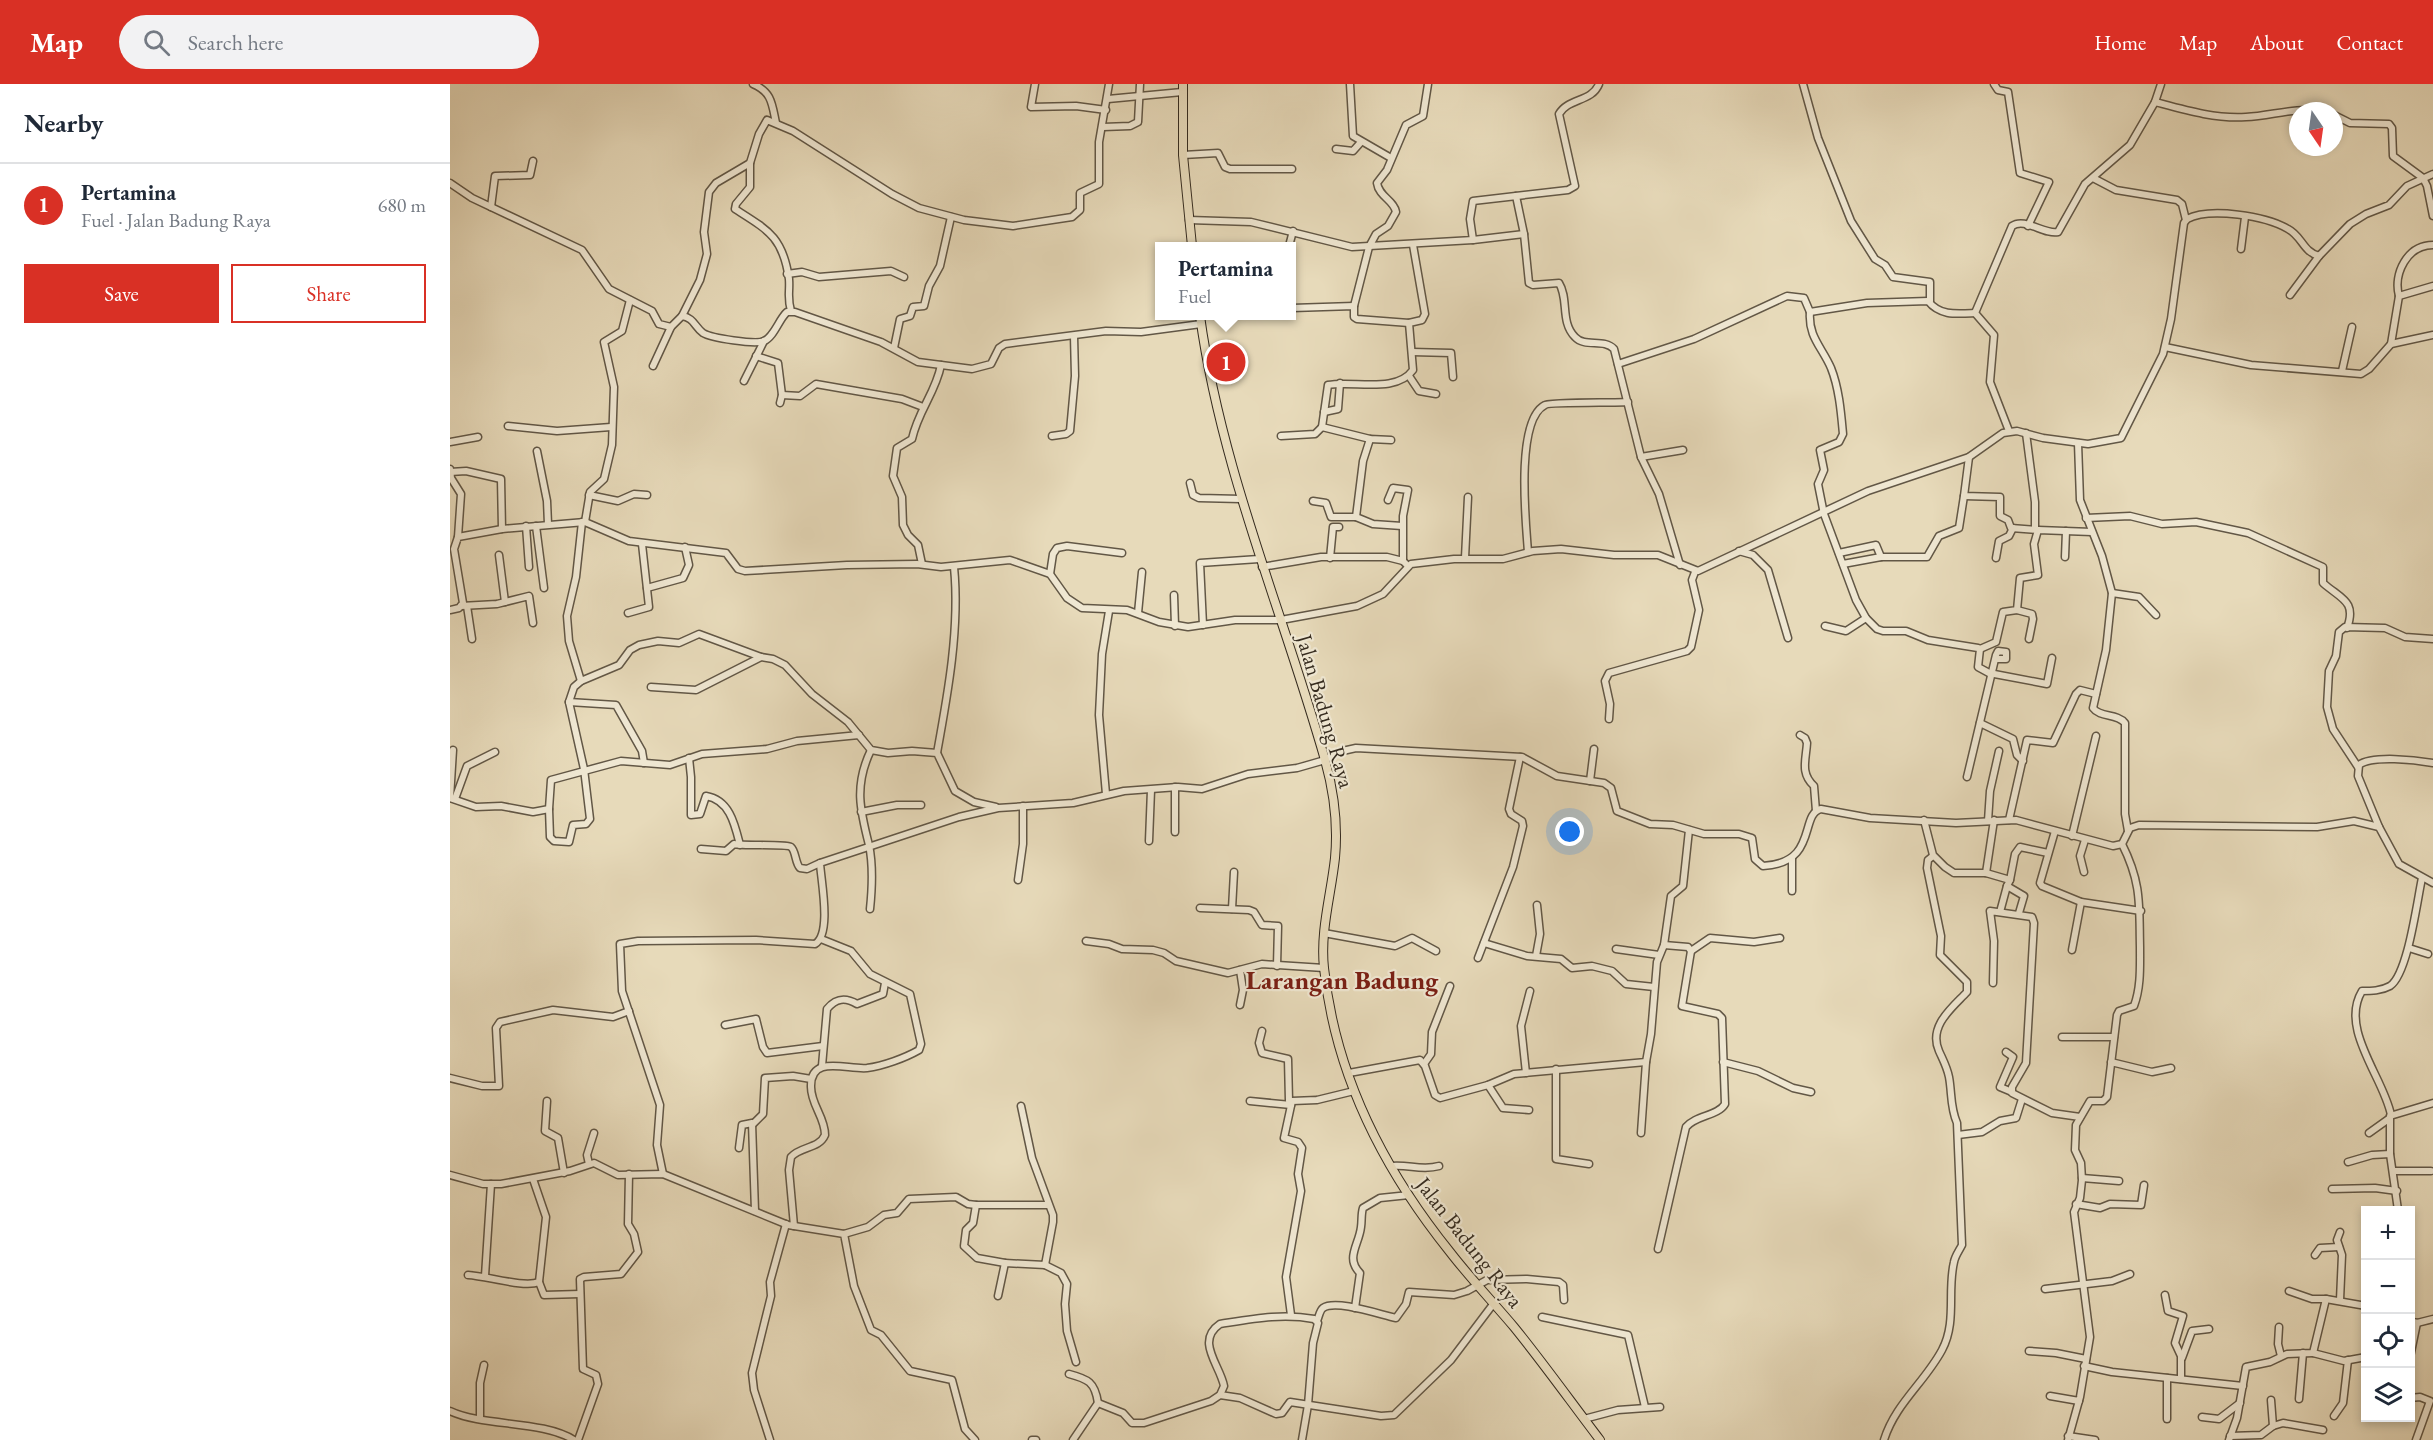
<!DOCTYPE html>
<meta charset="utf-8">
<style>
:root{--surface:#fff;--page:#f2f2f3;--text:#1f2937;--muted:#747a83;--line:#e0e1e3;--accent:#d93025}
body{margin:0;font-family:"EB Garamond",serif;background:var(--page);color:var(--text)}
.controls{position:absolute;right:18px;bottom:18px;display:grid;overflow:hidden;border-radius:0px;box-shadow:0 3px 9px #0003}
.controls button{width:54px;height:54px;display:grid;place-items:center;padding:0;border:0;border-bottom:2px solid var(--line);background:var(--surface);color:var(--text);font:30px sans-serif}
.compass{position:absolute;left:1839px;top:18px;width:54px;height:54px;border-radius:50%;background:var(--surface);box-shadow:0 3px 9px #0003;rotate:167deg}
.you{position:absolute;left:1120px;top:748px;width:21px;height:21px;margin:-15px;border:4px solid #fff;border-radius:50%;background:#1a73e8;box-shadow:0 0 0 9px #1a73e833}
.badge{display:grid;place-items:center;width:39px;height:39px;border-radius:50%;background:var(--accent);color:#fff;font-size:20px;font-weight:700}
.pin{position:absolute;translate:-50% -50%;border:3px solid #fff;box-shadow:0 2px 6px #0006}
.popup{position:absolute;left:705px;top:158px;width:141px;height:78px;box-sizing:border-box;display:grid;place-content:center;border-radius:0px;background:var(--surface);filter:drop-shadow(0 2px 4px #0005);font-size:20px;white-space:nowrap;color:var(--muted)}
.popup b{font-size:22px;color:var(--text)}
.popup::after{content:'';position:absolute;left:50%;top:100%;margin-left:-12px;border:12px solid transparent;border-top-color:var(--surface)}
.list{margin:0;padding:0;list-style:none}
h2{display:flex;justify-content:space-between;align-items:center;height:78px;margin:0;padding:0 24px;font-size:26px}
h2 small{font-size:20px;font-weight:400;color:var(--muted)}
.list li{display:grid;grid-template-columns:39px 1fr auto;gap:18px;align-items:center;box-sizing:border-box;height:84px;padding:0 24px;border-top:2px solid var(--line)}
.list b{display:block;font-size:22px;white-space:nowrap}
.list p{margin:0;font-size:20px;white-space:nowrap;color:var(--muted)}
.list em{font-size:20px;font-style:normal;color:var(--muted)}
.actions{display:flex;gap:12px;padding:18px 24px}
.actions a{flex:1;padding:14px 0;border:2px solid var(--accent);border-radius:0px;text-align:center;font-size:21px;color:var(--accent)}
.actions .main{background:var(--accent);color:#fff}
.icon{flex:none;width:33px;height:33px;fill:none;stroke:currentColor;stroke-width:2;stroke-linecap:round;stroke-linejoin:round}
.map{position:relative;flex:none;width:1983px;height:1356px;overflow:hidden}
header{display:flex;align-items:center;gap:36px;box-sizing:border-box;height:84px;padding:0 30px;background:var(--accent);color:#fff}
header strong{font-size:28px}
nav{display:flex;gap:33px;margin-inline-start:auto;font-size:21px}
.search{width:420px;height:54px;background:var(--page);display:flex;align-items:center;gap:15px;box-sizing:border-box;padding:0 21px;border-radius:33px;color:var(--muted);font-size:22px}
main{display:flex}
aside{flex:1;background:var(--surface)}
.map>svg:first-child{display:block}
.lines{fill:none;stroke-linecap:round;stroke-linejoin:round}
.minor-casing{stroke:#625746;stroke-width:9}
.major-casing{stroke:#352b1f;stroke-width:10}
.minor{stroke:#efe7d2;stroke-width:6}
.major{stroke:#e7daba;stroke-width:8}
.labels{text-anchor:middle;stroke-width:4.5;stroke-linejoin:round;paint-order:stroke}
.street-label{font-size:22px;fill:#352b1f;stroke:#efe7d2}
.quarter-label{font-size:26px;font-weight:bold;fill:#7a1f14;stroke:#efe7d2}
</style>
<header>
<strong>Map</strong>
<div class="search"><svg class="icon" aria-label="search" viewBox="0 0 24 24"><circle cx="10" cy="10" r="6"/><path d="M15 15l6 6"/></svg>Search here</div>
<nav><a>Home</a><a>Map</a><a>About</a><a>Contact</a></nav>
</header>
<main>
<aside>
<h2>Nearby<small></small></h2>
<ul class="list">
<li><span class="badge">1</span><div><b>Pertamina</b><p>Fuel · Jalan Badung Raya</p></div><em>680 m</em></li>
</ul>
<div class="actions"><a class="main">Save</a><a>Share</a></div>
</aside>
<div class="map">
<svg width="1983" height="1356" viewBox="0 0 1983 1356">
<rect width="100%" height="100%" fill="#e7daba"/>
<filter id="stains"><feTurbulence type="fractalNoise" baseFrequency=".00333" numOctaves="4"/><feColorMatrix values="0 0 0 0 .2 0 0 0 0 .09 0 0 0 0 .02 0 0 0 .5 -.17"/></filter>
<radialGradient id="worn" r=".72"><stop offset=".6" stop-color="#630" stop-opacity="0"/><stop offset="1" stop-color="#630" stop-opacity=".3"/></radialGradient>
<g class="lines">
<g class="minor-casing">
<g id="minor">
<path d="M303 0C322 8 322 20 326 39"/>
<path d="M585 0 581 23 626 22 656 26"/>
<path d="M900 0 903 52 941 74"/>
<path d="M1353 0 1368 54 1401 137 1425 175 1435 181 1443 193 1480 198V217"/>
<path d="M1544 0 1548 6 1558 8 1570 89 1599 98 1578 142"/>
<path d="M658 15 732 8"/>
<path d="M1705 18C1735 26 1765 35 1796 33 1821 32 1845 23 1870 27"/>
<path d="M1884 31 1900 39 1939 40 1942 44 1943 72 1973 94 1977 102 1983 132"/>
<path d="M653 43 680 42 688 38 690 0"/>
<path d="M886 65 903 67 911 58"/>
<path d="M733 71 768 69 775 83 780 85H842"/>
<path d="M300 79V103L286 120 285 125C318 146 333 153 339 195 340 208 337 213 341 227"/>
<path d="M1643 94 1666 106 1727 116 1732 120 1736 136"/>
<path d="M0 99 22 114 132 166 159 205 202 227 209 240 221 243"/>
<path d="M1066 112 1074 150 1079 199 1083 201 1109 199C1119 215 1110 238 1125 253 1135 264 1154 254 1164 265L1191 373 1209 410 1230 481"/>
<path d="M41 123 45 92 80 91 83 77"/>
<path d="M739 136 801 138 902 163 1023 156 1020 135 1023 117 1118 106 1125 102 1109 30C1118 14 1142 18 1149 0"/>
<path d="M1023 156 1074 150"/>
<path d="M839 162 843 147"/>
<path d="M1791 165 1795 133"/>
<path d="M337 190 352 188 369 193 441 187 454 193"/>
<path d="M1840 211 1869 172"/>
<path d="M1949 212C1943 190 1957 161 1983 161"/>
<path d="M904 222 919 163 926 150 938 142 946 128C944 116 929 113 927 99L937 86 956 41 973 32 978 0"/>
<path d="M842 224 904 222V233L907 235 959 239"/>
<path d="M1360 228C1358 253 1372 263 1381 284 1389 304 1391 328 1393 350L1389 358 1370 366 1374 386 1368 400 1374 430 1406 516 1416 534 1427 545 1433 547H1456L1478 556 1528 564 1530 565 1528 583 1539 589 1597 600 1602 574"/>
<path d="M232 232C244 234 244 242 253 249 261 254 306 261 314 257 324 253 329 235 337 228H345L431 258 468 278 522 285 541 280 549 264 555 260 656 247 691 248 751 240"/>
<path d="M1941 260 1949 212 1983 202"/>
<path d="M1715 263 1801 281 1911 290 1919 285 1941 260 1983 251"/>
<path d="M444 264 450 235 460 232 463 223 474 222 479 202 490 182 501 133"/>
<path d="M962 268 1001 269 1003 293"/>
<path d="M306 272 328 279 332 311 330 319"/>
<path d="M1168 280 1244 255 1337 212 1354 214 1360 228 1417 219 1478 217C1490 232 1506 230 1525 229"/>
<path d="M203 282 221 243 232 232 250 196 257 170 254 148 259 108 266 99 300 79 309 50 317 36 343 47 442 110 469 124 514 136 563 142 622 133 630 126V109L649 100V58L659 0"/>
<path d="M1892 287 1902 243"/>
<path d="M959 292 969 307 986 310"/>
<path d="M294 297 314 257"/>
<path d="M332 311 350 312 366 300 452 315 473 323"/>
<path d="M874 328 888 325 890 299"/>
<path d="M58 342 107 347 161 343"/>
<path d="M1559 347 1540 298 1544 251 1525 229 1562 142C1575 133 1594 151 1608 148L1635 100 1680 61 1705 18 1711 0"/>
<path d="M1576 349 1585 418V445"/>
<path d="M602 352 616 350 620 347 625 292 624 252"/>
<path d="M831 352 865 350 872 343"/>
<path d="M920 355 913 377 906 433 923 440 952 442"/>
<path d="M941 356 920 355 872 343 878 301C903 296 946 310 963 286L959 239 972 236 975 230 963 161"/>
<path d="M0 358 28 353"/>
<path d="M1628 359 1630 416 1652 472 1662 509 1656 566 1643 624C1650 634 1667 629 1675 639V730L1678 747"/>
<path d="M87 367 97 417 98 440"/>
<path d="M1191 373 1233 366"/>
<path d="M1519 373 1514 412 1550 413V432L1558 436 1561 444 1588 446"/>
<path d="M0 385 1 394 11 410 8 453"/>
<path d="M0 388 16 387 51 395 52 445"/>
<path d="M740 399 743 411 749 414 791 415"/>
<path d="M139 411 168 417 184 410 197 411"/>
<path d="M938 416 943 404 958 406 953 432V477"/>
<path d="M863 417 876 419 881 433H906"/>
<path d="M1636 434 1680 432 1712 440 1746 438 1798 449 1873 483V499C1891 515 1907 517 1897 544"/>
<path d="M132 438 126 493 117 532 119 557 131 597 169 581 180 566 189 561 208 557 229 559 249 550 311 573"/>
<path d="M135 438 140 408 154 395 162 361 164 303 154 258 172 247 180 216"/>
<path d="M76 442 79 483"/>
<path d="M86 442 94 504"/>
<path d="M1289 467 1303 471 1318 486 1338 554"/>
<path d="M1078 468C1076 440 1065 336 1095 321 1099 318 1165 319 1178 318"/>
<path d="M1389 469 1426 461 1431 473"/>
<path d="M49 471 55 518"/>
<path d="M1615 473 1616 447"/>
<path d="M880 474 883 443H889"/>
<path d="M1015 474 1018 413"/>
<path d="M1546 474 1549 457 1559 452 1563 444"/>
<path d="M472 480 468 461 458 451 453 441 452 413 443 392 447 364 462 355C468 327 486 308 491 281"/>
<path d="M1393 480 1431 473H1477L1489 452 1509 444 1514 412"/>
<path d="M812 483 871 473H937L953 477 958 482"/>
<path d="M600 490 603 470 607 464 617 462 672 469"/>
<path d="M197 504 233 494 239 481 235 463"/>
<path d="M1662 509 1689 513 1706 531"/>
<path d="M724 511 725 542"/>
<path d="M11 522 47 520 79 512 83 539"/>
<path d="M17 522 22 555"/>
<path d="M0 526 9 524 13 519 4 465 8 453 52 445 135 438 179 457 276 469 288 485 295 487 397 481 467 480 491 483 560 476 600 490 617 514 632 524 677 526 709 538 738 543 785 536H831L907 522 933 510 961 480 1004 475H1053L1083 467 1111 465 1164 471H1208L1248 487 1418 407 1519 373 1553 349 1567 347 1593 354 1638 360 1671 354 1713 270 1721 235 1734 139 1737 135C1760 123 1816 132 1838 145 1852 152 1853 168 1869 172L1900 140 1916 130 1939 121 1957 102 1983 90"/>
<path d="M1567 526 1582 530 1583 535 1579 555"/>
<path d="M178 529 199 523 192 460"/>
<path d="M688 529 692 488"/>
<path d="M753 541 750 479 809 475"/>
<path d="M1375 542 1396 547 1416 534"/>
<path d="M1530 565 1546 558 1553 528 1567 526 1570 494 1588 491 1584 460 1588 446 1642 448"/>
<path d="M201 603 246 606 311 573 323 575 335 581 362 610 398 638 421 666 438 669 462 667 487 669 505 707 524 718 546 723"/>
<path d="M119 618 166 621 192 667 194 679"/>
<path d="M1159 635 1160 620 1155 597 1159 589 1237 567 1241 563 1249 526 1242 496 1245 488"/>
<path d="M1530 639 1563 655 1567 671 1573 677"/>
<path d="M1350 651 1355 654 1357 659C1356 676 1350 689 1364 702L1366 727"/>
<path d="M487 669C498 609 510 543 504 483"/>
<path d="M239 674 241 693V731L250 730 256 712C280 716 285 741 290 761"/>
<path d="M1908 683 1883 645 1877 623 1879 587 1886 572 1889 548 1895 543 1935 544 1955 553 1983 555"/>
<path d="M1517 693 1546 571 1548 567 1556 568V575H1545"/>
<path d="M1140 697 1144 665"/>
<path d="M656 710 649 631 652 570 659 527"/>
<path d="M0 714 26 723 51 722 83 728 99 725 101 696 171 677 220 681 252 670 317 665 347 657 409 651"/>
<path d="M0 714 3 666"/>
<path d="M5 715 17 682 45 668"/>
<path d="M99 725 100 753 104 757 119 758 123 741 136 740 140 735 134 685 119 618 124 603 131 597"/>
<path d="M411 728 447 721H471"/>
<path d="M1474 736 1483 771 1495 783 1504 789H1536L1560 796 1557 802 1574 812 1569 829"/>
<path d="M1559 736 1577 656 1603 659 1626 610 1630 606 1646 610"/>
<path d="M1538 737 1540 707 1549 667"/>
<path d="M1929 743 1908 692 1909 681C1922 671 1966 676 1983 679"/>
<path d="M1605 747 1590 799 1592 802 1631 818 1691 827"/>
<path d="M725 748V703"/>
<path d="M1622 752 1646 652"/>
<path d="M699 757 701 706"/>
<path d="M251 765 276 767 284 760C293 762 337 760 341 763 346 767 345 779 350 784L357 785 370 779"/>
<path d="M1342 774V807"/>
<path d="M1634 788 1630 772 1635 756"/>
<path d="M1536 789 1544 736"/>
<path d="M568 796 573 760V722"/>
<path d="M1560 796 1565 770 1570 763 1598 769"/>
<path d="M750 824 799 826 804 828 812 841 828 842 827 882"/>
<path d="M420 825C422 806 423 780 419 761 410 726 404 701 421 666"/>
<path d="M782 825 784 788"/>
<path d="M1550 828 1557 802"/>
<path d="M874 849 945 862 962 854 986 867"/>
<path d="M636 857 659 860 672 865 703 866 714 869 726 877 778 889 812 880 874 884"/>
<path d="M1034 859 1077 872 1111 875 1122 884 1142 882 1162 887 1176 900 1204 903"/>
<path d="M1959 864 1978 870"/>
<path d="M1166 865 1209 871"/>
<path d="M1622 866 1631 818"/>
<path d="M1241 867 1260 854 1304 858 1330 854"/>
<path d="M1086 872 1090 850 1087 821"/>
<path d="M1028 874 1063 783 1073 742 1072 737 1061 730 1059 725 1070 673"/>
<path d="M790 886 793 906 790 921"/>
<path d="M1543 899 1544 857 1540 827 1582 833 1584 839 1576 979 1562 1003V1009L1602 1029 1630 1033"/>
<path d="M275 941 306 935 313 963 317 969 373 962"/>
<path d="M812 947 809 959 812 969 838 975 839 1017H842"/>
<path d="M1612 953H1664"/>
<path d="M1556 968 1563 973 1550 1003 1562 1008"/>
<path d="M1273 978 1308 987 1343 1004 1361 1008"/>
<path d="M1661 978 1702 988 1721 984"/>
<path d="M974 980 981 970 982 948 1000 902"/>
<path d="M372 982 377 925C386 914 395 913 407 920L433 910 435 899"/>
<path d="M1106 985V1075L1139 1080"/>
<path d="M899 989 970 976 975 982 985 1011 990 1014 1038 1001 1064 990 1196 978 1201 950 1207 878 1214 861 1221 812 1233 802 1239 746"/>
<path d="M1076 989 1071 942 1080 907"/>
<path d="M0 994 32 1002H49L46 944 50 938 103 926 163 933 179 927"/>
<path d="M1038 1001 1053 1024 1079 1026"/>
<path d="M97 1017 95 1047 108 1054 114 1089"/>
<path d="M800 1017 841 1021"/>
<path d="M1941 1031C1934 994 1889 945 1912 907 1921 907 1931 907 1940 902 1958 890 1967 817 1972 794"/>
<path d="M303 1040 313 1030 315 994 343 992 361 995"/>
<path d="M1191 1049 1196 978"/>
<path d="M1919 1049 1940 1034"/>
<path d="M1508 1051 1532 1048 1550 1037 1566 1034 1572 1015"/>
<path d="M289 1064 292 1041 302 1039 305 1127"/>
<path d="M1898 1078 1922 1071 1940 1070"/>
<path d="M139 1080 137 1071 144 1049"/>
<path d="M941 1082C958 1080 972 1087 989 1082"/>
<path d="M1943 1087H1981"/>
<path d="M213 1090 207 1061 210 1021 172 907 170 860 188 857 306 856 365 860C382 850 371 797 370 779L509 733 548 724 623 719 674 707 728 703 752 705 798 690 847 684 875 676 888 668 906 664 1072 673 1107 692 1154 699 1161 704 1167 727 1200 740 1223 741 1254 750H1289L1302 754 1305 775 1313 782C1369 779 1349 730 1371 725L1420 734 1506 739 1566 736 1663 762 1672 760 1680 744 1689 741 1867 743 1904 737 1929 743 1949 780 1983 799"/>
<path d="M0 1091 33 1100H51L120 1087 144 1079 168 1091 213 1090 338 1141 394 1150 404 1202 421 1246 431 1251 460 1287 502 1296 515 1345 525 1356"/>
<path d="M1632 1094 1669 1097"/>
<path d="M1882 1105 1925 1104 1947 1107"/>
<path d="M1626 1120 1650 1124 1660 1120 1691 1121 1694 1101"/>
<path d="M526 1121 523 1139 516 1146 514 1162 527 1174 555 1179"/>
<path d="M1948 1126 1940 1070V1032L1983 1019"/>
<path d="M344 1142 339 1086 341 1073C351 1062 369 1065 375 1051 375 1033 361 1021 361 1003 360 970 397 986 417 984 433 982 455 974 469 966L471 960 460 910 420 890 401 867 371 855"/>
<path d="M1890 1148 1887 1156 1892 1171 1890 1216"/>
<path d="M394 1150 418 1143 434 1131 447 1129 459 1115 506 1113 518 1120 526 1121H597"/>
<path d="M1208 1165 1236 1043C1246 1031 1268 1032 1275 1020L1272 934 1268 930 1232 922 1241 867 1238 863 1214 861"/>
<path d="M1865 1171 1870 1164 1889 1163"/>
<path d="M595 1181 611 1189 617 1200 615 1220 617 1247 626 1278"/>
<path d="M18 1191C37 1192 74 1204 89 1198L96 1133 83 1095"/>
<path d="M35 1192 41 1100"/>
<path d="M89 1198 94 1211 130 1210"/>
<path d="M1595 1205 1662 1197 1680 1190"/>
<path d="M1839 1207 1862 1215H1876"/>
<path d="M1715 1211 1718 1227 1733 1232 1725 1259 1731 1272V1295"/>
<path d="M548 1212 555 1179 595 1181 603 1138V1131L582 1074 571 1022"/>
<path d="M905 1224 910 1189C895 1174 909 1161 911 1143 912 1137 911 1130 913 1124L930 1114 959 1111"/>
<path d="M841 1231 836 1193 851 1107 848 1090 852 1064 848 1058 834 1054 842 1017 867 1016 904 1007"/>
<path d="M1092 1233 1178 1251 1195 1323"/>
<path d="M867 1237C869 1232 870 1226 873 1224 886 1215 931 1231 946 1234L956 1220 959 1208 1004 1211 1017 1207 1037 1196 1077 1195 1109 1198 1113 1201 1114 1216"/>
<path d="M1960 1237 1967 1239 1983 1235"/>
<path d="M1829 1243 1828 1260 1831 1272"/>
<path d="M1579 1267 1606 1269 1636 1275"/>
<path d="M1863 1269 1894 1277 1916 1273"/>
<path d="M1960 1273 1967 1239"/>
<path d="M1732 1274 1742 1247 1759 1245"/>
<path d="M1634 1282 1662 1288 1793 1302"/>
<path d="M619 1290C638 1295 645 1298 648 1319"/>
<path d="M770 1311 790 1314 826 1330 832 1329 840 1318 931 1332 944 1331 1001 1276 1044 1219"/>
<path d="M1600 1312 1629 1317"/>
<path d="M1960 1314 1970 1313 1980 1317 1966 1356"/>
<path d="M1849 1315 1853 1269"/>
<path d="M1821 1316 1823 1342"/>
<path d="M0 1327C34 1343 92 1336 124 1356"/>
<path d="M1884 1332 1893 1319 1898 1276"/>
<path d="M1752 1333 1769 1335 1790 1319"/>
<path d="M30 1335V1299L34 1281"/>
<path d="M1134 1335 1168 1326 1210 1323"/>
<path d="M1717 1335V1294"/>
<path d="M1618 1352 1645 1356"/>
<path d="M1780 1352 1811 1351 1823 1342 1833 1339 1873 1346"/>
<path d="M128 1356 148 1300 146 1291 133 1285 130 1195 134 1193 171 1190 188 1168 184 1150 178 1140 179 1090"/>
<path d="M320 1356 304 1306 302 1289 321 1212 320 1198 336 1140"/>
<path d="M582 1356H586"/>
<path d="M623 1356 648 1319 673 1329 682 1339H694L761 1317 770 1311 774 1302C770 1281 745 1257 770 1240 802 1235 832 1229 864 1235L868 1239 863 1259 858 1321 852 1356"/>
<path d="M1434 1356C1445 1320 1475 1298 1492 1266 1507 1238 1497 1207 1504 1178 1505 1172 1509 1167 1512 1161L1507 1039C1500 1023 1502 1009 1499 993 1497 983 1493 976 1489 967 1478 942 1502 924 1517 908V898L1490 871 1491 852 1477 784 1478 776 1483 772"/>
<path d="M1618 1356 1630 1313 1640 1253 1624 1128 1630 1114 1632 1096 1631 1079 1625 1066 1626 1041 1640 1017H1653L1657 1013 1667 931 1669 927 1684 922C1691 903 1690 883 1690 863 1689 821 1692 800 1672 760"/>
<path d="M1779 1356 1787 1334 1796 1283 1820 1278 1837 1270 1863 1269 1876 1215 1916 1222"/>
</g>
</g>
<g class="major-casing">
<g id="major">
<path d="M733 0V71L742 162"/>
<path d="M750 232C771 385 833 528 875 676 884 708 888 742 885 774 881 811 870 847 874 884 885 990 934 1086 1000 1168 1020 1194 1043 1218 1064 1243 1094 1280 1121 1318 1150 1356"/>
</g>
</g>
<use href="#minor" class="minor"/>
<use href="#major" class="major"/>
</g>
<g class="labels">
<g class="street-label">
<text transform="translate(876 627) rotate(74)" y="8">Jalan Badung Raya</text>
<text transform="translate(1020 1158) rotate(52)" y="8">Jalan Badung Raya</text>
</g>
<g class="quarter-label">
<text x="892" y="905">Larangan Badung</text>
</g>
</g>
<rect width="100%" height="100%" filter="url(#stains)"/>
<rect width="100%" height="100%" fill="url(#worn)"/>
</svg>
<div class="controls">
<button>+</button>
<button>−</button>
<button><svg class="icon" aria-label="locate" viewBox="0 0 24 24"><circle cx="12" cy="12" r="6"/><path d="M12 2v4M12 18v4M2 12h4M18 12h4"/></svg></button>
<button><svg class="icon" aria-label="layers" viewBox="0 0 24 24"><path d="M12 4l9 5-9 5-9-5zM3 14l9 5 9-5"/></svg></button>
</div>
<svg class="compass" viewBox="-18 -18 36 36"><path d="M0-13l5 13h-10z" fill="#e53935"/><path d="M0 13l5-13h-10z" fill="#747a83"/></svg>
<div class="you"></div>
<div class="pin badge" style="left:776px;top:278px">1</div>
<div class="popup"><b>Pertamina</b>Fuel</div>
</div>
</main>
